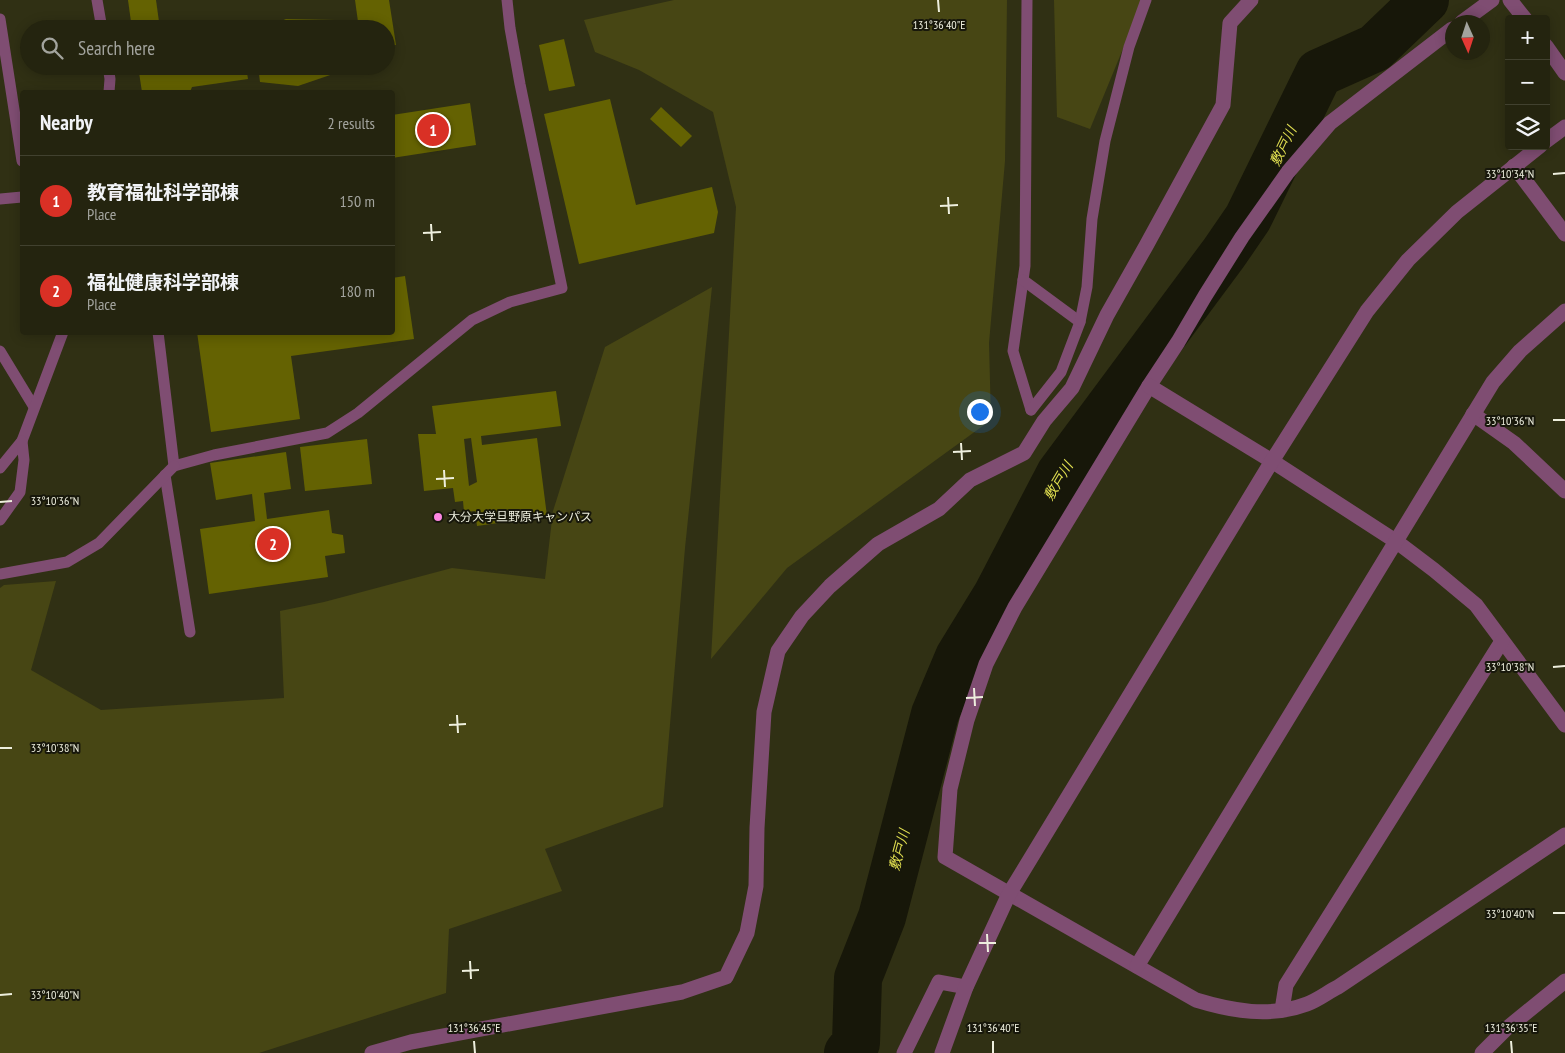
<!DOCTYPE html>
<meta charset="utf-8">
<style>
:root{--surface:#24240f;--page:#30301d;--text:#f1f3f6;--muted:#a3a49e;--line:#41412f;--accent:#d93025}
body{margin:0;font-family:"PT Sans Narrow","Noto Sans JP",sans-serif;background:var(--page);color:var(--text)}
.controls{position:absolute;right:15px;top:15px;display:grid;overflow:hidden;border-radius:5px;box-shadow:0 2px 12px #0003}
.controls button{width:45px;height:45px;display:grid;place-items:center;padding:0;border:0;border-bottom:1px solid var(--line);background:var(--surface);color:var(--text);font:25px sans-serif}
.compass{position:absolute;left:1445px;top:15px;width:45px;height:45px;border-radius:50%;background:var(--surface);box-shadow:0 2px 12px #0003;rotate:177deg}
.you{position:absolute;left:979px;top:411px;width:18px;height:18px;margin:-12px;border:4px solid #fff;border-radius:50%;background:#1a73e8;box-shadow:0 0 0 8px #1a73e833}
.badge{display:grid;place-items:center;width:32px;height:32px;border-radius:50%;background:var(--accent);color:#fff;font-size:16px;font-weight:700}
.pin{position:absolute;translate:-50% -50%;border:2px solid #fff;box-shadow:0 1px 5px #0006}
.list{margin:0;padding:0;list-style:none}
h2{display:flex;justify-content:space-between;align-items:center;height:65px;margin:0;padding:0 20px;font-size:21px}
h2 small{font-size:16px;font-weight:400;color:var(--muted)}
.list li{display:grid;grid-template-columns:32px 1fr auto;gap:15px;align-items:center;box-sizing:border-box;height:90px;padding:0 20px;border-top:1px solid var(--line)}
.list b{display:block;font-size:19px;white-space:nowrap}
.list p{margin:0;font-size:16px;white-space:nowrap;color:var(--muted)}
.list em{font-size:16px;font-style:normal;color:var(--muted)}
.icon{flex:none;width:28px;height:28px;fill:none;stroke:currentColor;stroke-width:2;stroke-linecap:round;stroke-linejoin:round}
.map{position:relative;flex:none;width:1565px;height:1053px;overflow:hidden}
.search{position:absolute;background:var(--surface);box-shadow:0 2px 12px #0003;left:20px;top:20px;width:375px;height:55px;display:flex;align-items:center;gap:12px;box-sizing:border-box;padding:0 18px;border-radius:28px;color:var(--muted);font-size:19px}
.panel{position:absolute;background:var(--surface);box-shadow:0 2px 12px #0003;left:20px;top:90px;width:375px;height:245px;border-radius:5px}
.map>svg:first-child{display:block}
.green{fill:#474614}
.lines{fill:none;stroke-linecap:round;stroke-linejoin:round}
.river{stroke:#171709;stroke-width:48}
.building{fill:#646202;fill-rule:evenodd}
.service{stroke:#7f4d72;stroke-width:11}
.minor{stroke:#7f4d72;stroke-width:15}
.ticks{fill:none;stroke:#eeefde;stroke-width:2}
.poi-dot{fill:#fd86e1;stroke:#17170b;stroke-width:2}
.labels{text-anchor:middle;stroke-width:4;stroke-linejoin:round;paint-order:stroke}
.poi-label{font-size:12px;fill:#eeefde;stroke:#17170b;text-anchor:start}
.water-label{font-size:14px;font-style:italic;fill:#dfdd4f;stroke:#17170b}
.ticks-label{font-size:12px;text-anchor:middle;fill:#eeefde;stroke:#17170b;stroke-width:4;stroke-linejoin:round;paint-order:stroke}
</style>
<div class="map">
<svg width="1565" height="1053" viewBox="0 0 1565 1053">
<rect width="100%" height="100%" fill="#303014"/>
<g class="green">
<path d="M674 0H1007L1005 161 989 343 991 420 787 568 711 659 736 207 713 112 639 70 595 52 584 20Z"/>
<path d="M1054 0H1143L1090 129 1057 117Z"/>
<path d="M712 287 685 548 663 807 545 849 562 891 449 929 446 993 259 1053H0V588L4 585 56 581 31 670 101 710 284 698 280 611 324 602 452 568 545 579 553 511 605 347Z"/>
</g>
<g class="lines">
<path class="river" d="M848 1053 856 1043 858 978 882 917 935 714 959 657 997 595 1060 474 1224 253 1248 218 1319 73 1375 48 1425 0"/>
</g>
<g class="building">
<path d="M128 0H156L160 29H132Z"/>
<path d="M355 0H389L396 45 386 46V29H359Z"/>
<path d="M286 19 335 20 337 29H261Z"/>
<path d="M564 39 575 86 549 91 539 45Z"/>
<path d="M138 66H246L248 79 192 87 190 92H142Z"/>
<path d="M258 66H342V71L298 86 260 82Z"/>
<path d="M610 99 636 205 712 187 718 212 714 233 579 264 544 114Z"/>
<path d="M470 103 476 145 392 158V115Z"/>
<path d="M661 107 692 136 681 147 650 119Z"/>
<path d="M405 276 414 339 291 356 300 419 211 432 197 332H392V278Z"/>
<path d="M556 391 561 426 481 436 482 445 537 438 547 516 477 526 475 511 464 512 463 501 455 502 453 488 424 491 418 434H436L432 406ZM471 438 477 482 469 486 464 439Z"/>
<path d="M367 439 372 484 305 491 300 447Z"/>
<path d="M286 452 291 489 264 493 267 519 329 510 332 533 343 535 345 553 325 556 328 577 209 594 200 529 255 521 252 494 216 500 210 463Z"/>
</g>
<g class="lines">
<g class="service">
<path d="M97 0 102 29"/>
<path d="M1027 0 1025 266 1013 351 1031 410"/>
<path d="M0 19 22 161"/>
<path d="M108 66 110 79 109 92"/>
<path d="M0 199 22 197"/>
<path d="M1023 280 1080 322 1061 372 1031 410"/>
<path d="M1080 322 1087 287 1092 219 1105 141 1129 47 1146 0"/>
<path d="M158 332 174 466 214 455 327 433 358 413 472 320 510 302 562 288 520 84 510 28 507 0"/>
<path d="M0 351 34 407"/>
<path d="M0 468 22 441 63 332"/>
<path d="M165 475 190 632"/>
<path d="M0 520 20 492 24 460 22 441"/>
<path d="M0 574 67 562 99 543 174 466"/>
</g>
<g class="minor">
<path d="M1510 0 1525 19"/>
<path d="M1462 22 1492 0"/>
<path d="M1452 29 1330 123 1288 172 1242 237 1205 296 1178 342 1149 386 1015 607 986 664 967 720 950 789 945 857 1196 1000C1232 1011 1270 1018 1307 1004 1318 1000 1328 992 1338 987L1565 835"/>
<path d="M1546 46 1565 73"/>
<path d="M1546 141 1565 127"/>
<path d="M1514 166 1565 234"/>
<path d="M1149 386 1272 461 1397 542 1434 570 1476 605 1565 725"/>
<path d="M1473 414 1514 443 1565 491"/>
<path d="M1137 966 1493 382 1520 351 1565 311"/>
<path d="M1282 1010 1286 985 1502 641"/>
<path d="M372 1053 411 1042 682 992 726 977 747 933 756 886 757 828 764 712 778 651 802 616 830 586 878 544 939 509 970 480 1024 453 1044 421 1072 388 1107 315 1146 246 1223 105 1230 23 1251 0"/>
<path d="M904 1053 939 982 966 987"/>
<path d="M942 1053 966 987 1009 894 1272 461 1367 311 1408 260 1457 212 1540 146"/>
<path d="M1482 1053 1506 1029 1565 981"/>
</g>
</g>
<path class="ticks" d="M938 0 939 12M1553 174 1565 173M948 197 949 214M940 206 958 205M431 224 432 241M423 233 441 232M1553 420H1565M961 443 962 460M953 452 971 451M444 470 445 487M436 479 454 478M0 502 12 501M1553 667 1565 666M974 688 975 706M966 698 983 697M457 715 458 733M449 725 466 724M0 748H12M1553 913H1565M987 934 988 952M979 943H996M470 961 471 979M462 971 479 970M0 995 12 994M474 1041 475 1053M993 1041V1053M1511 1041 1512 1053"/>
<circle class="poi-dot" cx="438" cy="517" r="5"/>
<g class="labels">
<g class="poi-label">
<text x="448" y="521">大分大学旦野原キャンパス</text>
</g>
<g class="water-label">
<text transform="translate(1283 146) rotate(-64)" y="5">敷戸川</text>
<text transform="translate(1058 481) rotate(-59)" y="5">敷戸川</text>
<text transform="translate(899 850) rotate(-75)" y="5">敷戸川</text>
</g>
</g>
<g class="ticks-label">
<text x="939" y="29">131°36'40"E</text>
<text x="1510" y="178">33°10'34"N</text>
<text x="1510" y="425">33°10'36"N</text>
<text x="55" y="505">33°10'36"N</text>
<text x="1510" y="671">33°10'38"N</text>
<text x="55" y="752">33°10'38"N</text>
<text x="1510" y="918">33°10'40"N</text>
<text x="55" y="999">33°10'40"N</text>
<text x="474" y="1032">131°36'45"E</text>
<text x="993" y="1032">131°36'40"E</text>
<text x="1511" y="1032">131°36'35"E</text>
</g>
</svg>
<div class="controls">
<button>+</button>
<button>−</button>
<button><svg class="icon" aria-label="layers" viewBox="0 0 24 24"><path d="M12 4l9 5-9 5-9-5zM3 14l9 5 9-5"/></svg></button>
</div>
<svg class="compass" viewBox="-18 -18 36 36"><path d="M0-13l5 13h-10z" fill="#e53935"/><path d="M0 13l5-13h-10z" fill="#a3a49e"/></svg>
<div class="you"></div>
<div class="pin badge" style="left:433px;top:130px">1</div>
<div class="pin badge" style="left:273px;top:544px">2</div>
<div class="search"><svg class="icon" aria-label="search" viewBox="0 0 24 24"><circle cx="10" cy="10" r="6"/><path d="M15 15l6 6"/></svg>Search here</div>
<section class="panel">
<h2>Nearby<small>2 results</small></h2>
<ul class="list">
<li><span class="badge">1</span><div><b>教育福祉科学部棟</b><p>Place</p></div><em>150 m</em></li>
<li><span class="badge">2</span><div><b>福祉健康科学部棟</b><p>Place</p></div><em>180 m</em></li>
</ul>
</section>
</div>
